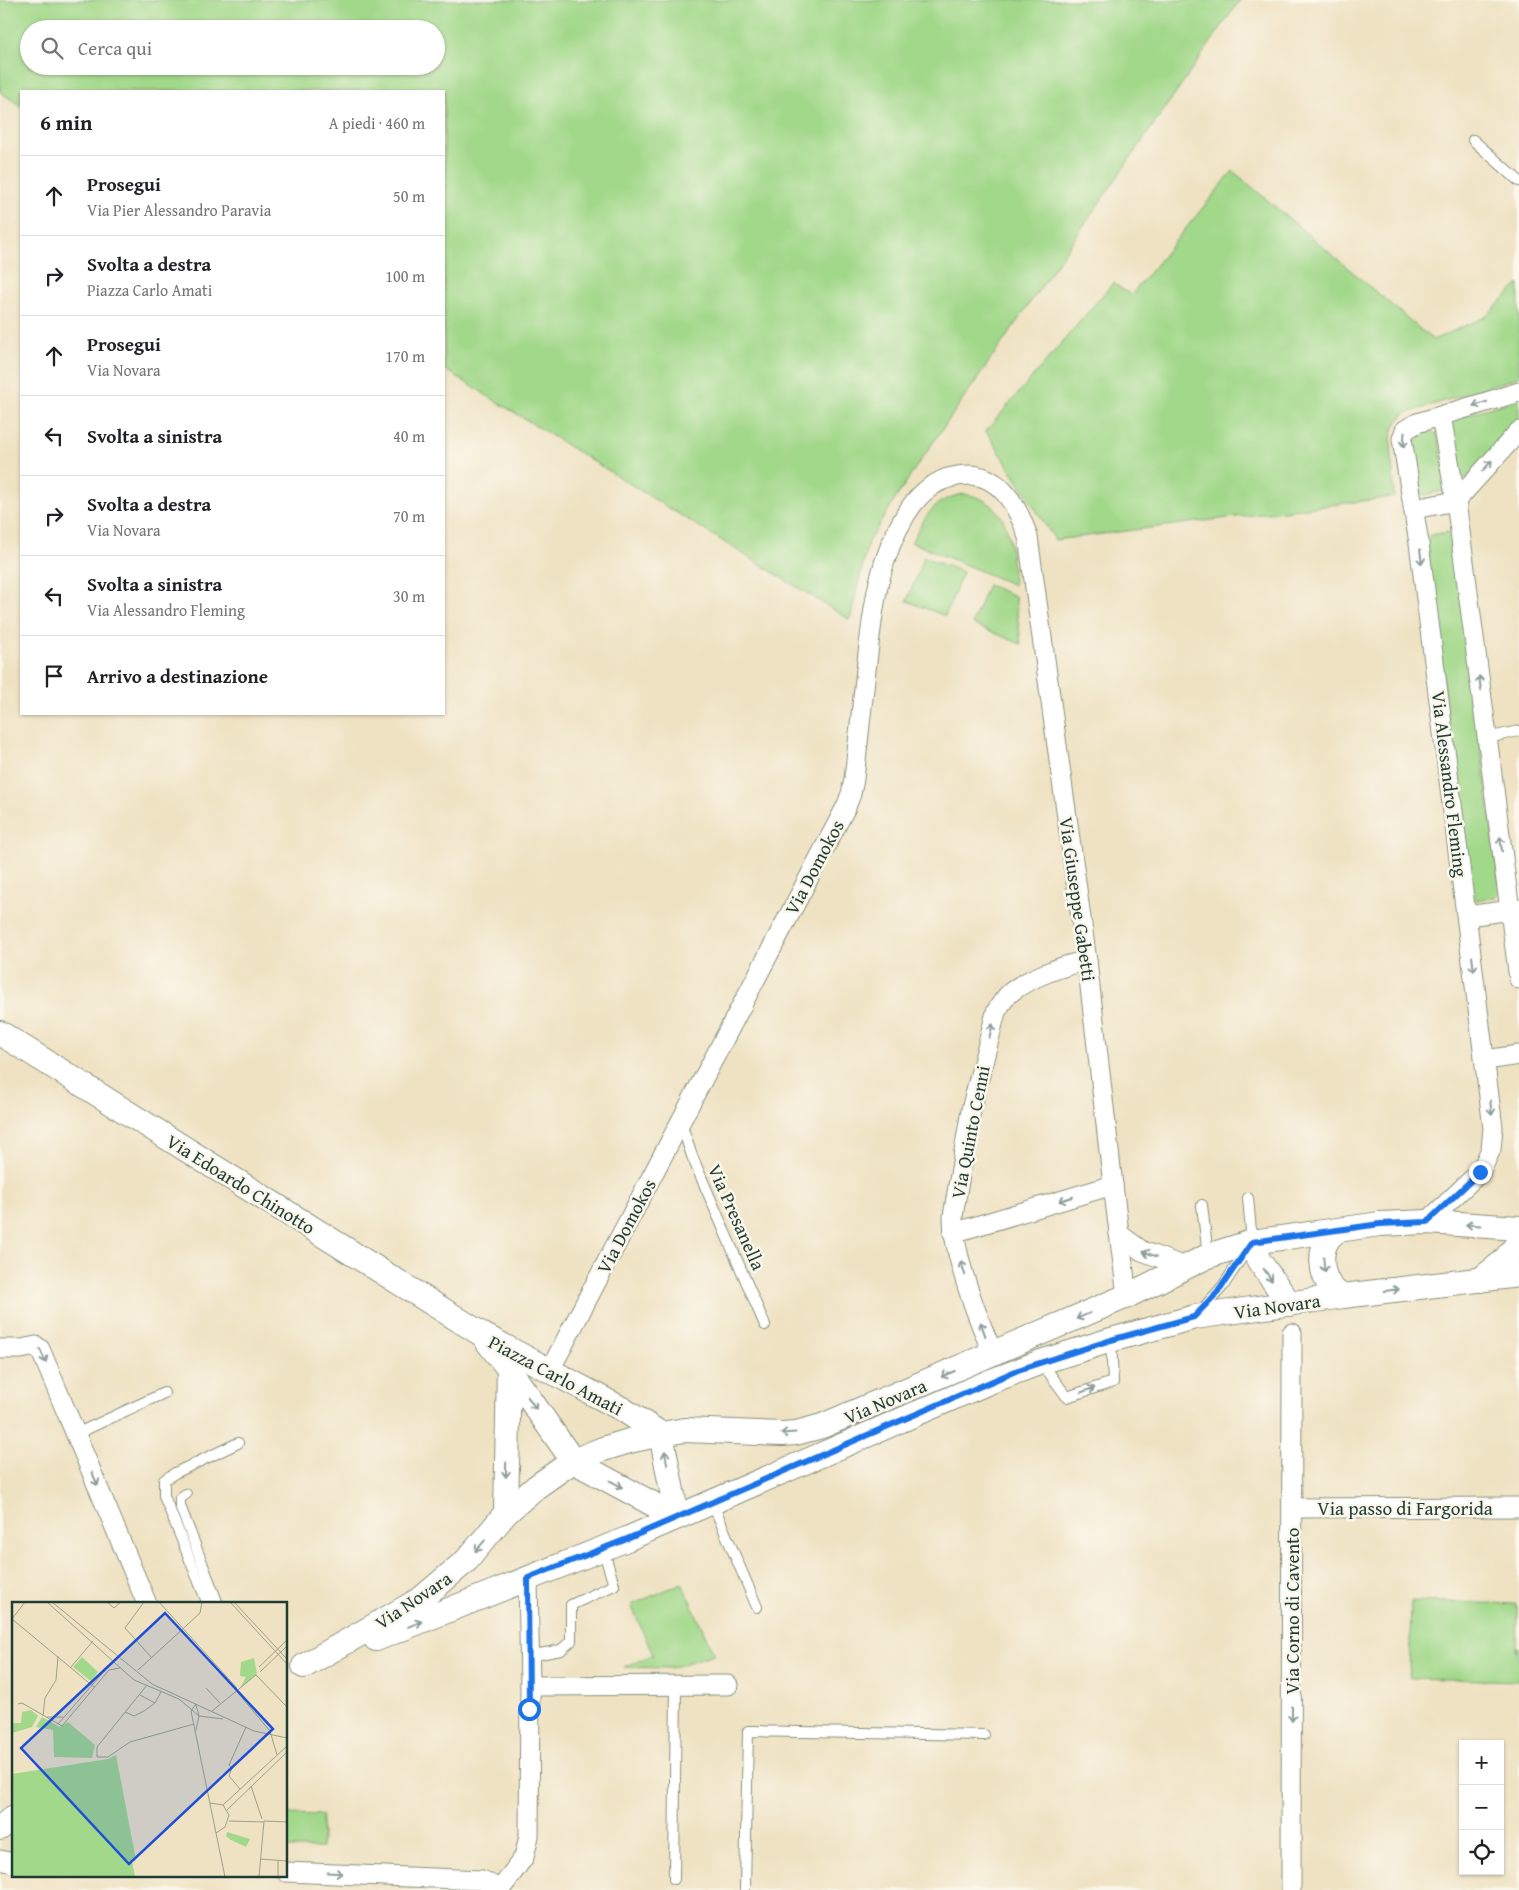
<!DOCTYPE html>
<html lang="it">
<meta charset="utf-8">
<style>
:root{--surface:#fff;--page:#f2f2f2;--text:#202124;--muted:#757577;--line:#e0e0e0}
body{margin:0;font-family:"Gentium Book Plus",serif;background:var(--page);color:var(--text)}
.controls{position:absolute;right:15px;bottom:15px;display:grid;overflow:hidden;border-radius:0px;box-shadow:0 1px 4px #0004}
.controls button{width:45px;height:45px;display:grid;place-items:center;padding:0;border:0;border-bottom:1px solid var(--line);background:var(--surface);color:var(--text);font:25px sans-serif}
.stop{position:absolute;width:15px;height:15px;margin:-11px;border:4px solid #1a73e8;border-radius:50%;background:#fff}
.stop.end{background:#1a73e8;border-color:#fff;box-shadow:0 1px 5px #0008}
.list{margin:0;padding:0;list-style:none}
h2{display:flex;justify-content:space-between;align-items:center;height:65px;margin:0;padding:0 20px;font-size:21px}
h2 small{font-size:16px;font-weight:400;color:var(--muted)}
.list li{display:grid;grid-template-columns:32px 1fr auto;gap:15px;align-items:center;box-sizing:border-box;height:80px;padding:0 20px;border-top:1px solid var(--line)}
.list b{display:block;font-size:19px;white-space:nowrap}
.list p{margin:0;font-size:16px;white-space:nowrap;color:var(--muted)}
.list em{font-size:16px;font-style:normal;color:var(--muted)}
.icon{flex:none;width:28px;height:28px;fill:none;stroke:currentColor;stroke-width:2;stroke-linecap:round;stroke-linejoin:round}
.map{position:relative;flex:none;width:1519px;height:1890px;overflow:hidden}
.search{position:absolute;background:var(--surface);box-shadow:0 1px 4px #0004;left:20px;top:20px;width:425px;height:55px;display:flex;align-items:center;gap:12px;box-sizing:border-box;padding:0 18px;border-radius:28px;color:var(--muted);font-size:19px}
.panel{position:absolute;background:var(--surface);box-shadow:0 1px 4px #0004;left:20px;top:90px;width:425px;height:625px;border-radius:0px}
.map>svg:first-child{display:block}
.green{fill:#a1d889;stroke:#608a5e;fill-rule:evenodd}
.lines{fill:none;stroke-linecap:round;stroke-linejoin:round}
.service-casing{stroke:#87907b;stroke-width:12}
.minor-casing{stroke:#87907b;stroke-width:21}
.tertiary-casing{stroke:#87907b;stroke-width:26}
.service{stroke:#fff;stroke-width:10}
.minor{stroke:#fff;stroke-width:19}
.tertiary{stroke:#fff;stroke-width:24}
.oneway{stroke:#8f9e9a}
.route{stroke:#1a73e8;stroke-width:6}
.labels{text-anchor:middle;stroke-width:5;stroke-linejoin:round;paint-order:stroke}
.street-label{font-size:19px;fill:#1f3d34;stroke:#fbf7ec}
.inset-road{fill:none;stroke:#9ca089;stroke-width:1}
.view{fill:#1d4ed8;fill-opacity:0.15;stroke:#1d4ed8;stroke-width:2.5}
.inset-edge{fill:none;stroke:#1f3d34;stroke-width:2.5}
</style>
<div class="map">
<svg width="1519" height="1890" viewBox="0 0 1519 1890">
<rect width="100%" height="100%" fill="#fbf7ec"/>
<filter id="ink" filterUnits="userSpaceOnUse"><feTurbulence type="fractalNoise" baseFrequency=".02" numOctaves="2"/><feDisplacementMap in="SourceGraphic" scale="10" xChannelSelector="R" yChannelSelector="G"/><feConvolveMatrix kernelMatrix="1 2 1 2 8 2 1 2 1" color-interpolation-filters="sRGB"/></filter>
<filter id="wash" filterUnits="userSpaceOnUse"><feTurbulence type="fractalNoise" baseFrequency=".0096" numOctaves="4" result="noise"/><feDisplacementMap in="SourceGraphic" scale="20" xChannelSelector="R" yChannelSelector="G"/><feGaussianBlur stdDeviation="1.12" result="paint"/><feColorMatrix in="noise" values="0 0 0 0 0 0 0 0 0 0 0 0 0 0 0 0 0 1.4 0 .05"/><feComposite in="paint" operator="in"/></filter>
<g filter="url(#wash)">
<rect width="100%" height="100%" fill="#efe2c2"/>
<g class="green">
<path d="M0 0H1240L912 473 868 542 850 620 444 369V91H21V106L0 92ZM29 29H436V66H29Z"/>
<path d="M1233 171 1433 340 1485 317 1519 284V377L1404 414 1394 426 1391 439 1394 497 1055 540 986 431 1113 283 1131 295Z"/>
<path d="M1519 399V420L1462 482 1451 419Z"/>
<path d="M1432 431 1438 436 1447 485 1443 491 1424 495 1418 491 1409 441 1414 434Z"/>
<path d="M964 494C1014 502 1010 545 1014 585L911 542C926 517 932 499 964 494Z"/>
<path d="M1447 532 1453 536 1500 891 1495 898 1477 900 1472 894 1425 540 1430 535Z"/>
<path d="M924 557 963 572 945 616 907 601Z"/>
<path d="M988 585 1015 596 1021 644 972 624Z"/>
<path d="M682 1583 714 1654 671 1668 624 1667 653 1655 631 1605Z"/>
<path d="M1411 1601 1517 1604 1516 1653 1517 1648H1519V1681L1409 1678Z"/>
<path d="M286 1814 322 1815V1848H286Z"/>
</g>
</g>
<g filter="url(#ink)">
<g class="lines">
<g class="service-casing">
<g id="service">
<path d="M1473 140 1519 181"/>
<path d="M1487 738 1519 731"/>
<path d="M681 1123 692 1156 765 1325"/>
<path d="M1202 1205 1208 1256"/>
<path d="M1199 1313 1223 1286 1252 1242 1248 1198"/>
<path d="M1041 1362 1067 1397 1113 1382 1111 1340"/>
<path d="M76 1434 164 1393"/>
<path d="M186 1494 180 1498V1506L218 1604"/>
<path d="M712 1502 757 1607"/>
<path d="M208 1604 164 1496V1480L175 1473 238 1443"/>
<path d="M529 1656 561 1650 571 1641V1605L614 1585 603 1549"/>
<path d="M674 1879 676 1686"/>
<path d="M745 1890 748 1731 984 1735"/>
</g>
</g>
<g class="minor-casing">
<g id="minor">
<path d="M1441 416 1456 501 1519 979"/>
<path d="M1414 509 1456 501 1519 431"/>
<path d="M1467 916 1519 909"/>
<path d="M1485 1060 1519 1055"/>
<path d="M1427 1222 1481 1171 1491 1149 1493 1128 1419 543 1402 439 1405 430 1417 423 1519 392"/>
<path d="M953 1233 1113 1185"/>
<path d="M1119 1234 1142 1251 1185 1267"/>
<path d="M0 1349H21L36 1346 40 1349 147 1604"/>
<path d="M993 1354C977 1316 953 1256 953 1216L971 1110 996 1012C1000 1005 1004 998 1010 993 1026 979 1066 964 1087 961"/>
<path d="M550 1370 846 807 851 794 854 779C858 743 862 706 866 670 873 613 876 564 906 514 921 490 940 475 970 475 1003 476 1019 510 1028 537L1087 961 1113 1185 1127 1296"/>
<path d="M1292 1508 1519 1507"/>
<path d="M530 1686 728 1685"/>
<path d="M0 1860 14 1863"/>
<path d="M286 1872 482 1880 501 1890"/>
<path d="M500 1890 524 1857 529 1836 530 1686 528 1578"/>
<path d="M1291 1890 1292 1333"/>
</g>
</g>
<g class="tertiary-casing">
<g id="tertiary">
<path d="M0 1033 483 1335 622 1409 661 1434 677 1517"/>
<path d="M1337 1231C1334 1233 1330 1236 1328 1239 1319 1252 1321 1275 1331 1287 1334 1291 1339 1294 1343 1296"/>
<path d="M1252 1242 1259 1261 1290 1304"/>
<path d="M1480 1280 1504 1261 1519 1242"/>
<path d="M487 1341 509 1369 573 1461 677 1517"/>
<path d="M506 1513 509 1369"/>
<path d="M376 1639 627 1539 989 1382 1041 1362 1111 1340 1195 1317 1343 1296 1519 1275"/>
<path d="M304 1666 421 1599 467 1560 506 1513 536 1487 573 1461 603 1449 629 1441 661 1434 685 1430 782 1434 796 1433 822 1426 1127 1296 1208 1256 1252 1242 1380 1224 1427 1222 1519 1228"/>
<path d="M0 1828 14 1817"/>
</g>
</g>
<use href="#service" class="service"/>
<use href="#minor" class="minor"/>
<use href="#tertiary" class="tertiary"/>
</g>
<defs><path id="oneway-shaft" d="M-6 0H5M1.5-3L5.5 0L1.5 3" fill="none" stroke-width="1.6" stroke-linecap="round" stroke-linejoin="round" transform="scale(1.25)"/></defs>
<g class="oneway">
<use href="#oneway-shaft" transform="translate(1480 404) rotate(163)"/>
<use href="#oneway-shaft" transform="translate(1404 440) rotate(94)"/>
<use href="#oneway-shaft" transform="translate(1487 466) rotate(-48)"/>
<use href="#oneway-shaft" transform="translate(1421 557) rotate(83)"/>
<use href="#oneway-shaft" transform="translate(1480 683) rotate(-97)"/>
<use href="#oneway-shaft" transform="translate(1501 844) rotate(-98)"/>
<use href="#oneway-shaft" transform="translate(1473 964) rotate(83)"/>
<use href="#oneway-shaft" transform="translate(991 1031) rotate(-76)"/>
<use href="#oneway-shaft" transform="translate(1491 1108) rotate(83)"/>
<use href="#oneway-shaft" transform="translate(1066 1199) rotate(163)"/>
<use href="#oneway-shaft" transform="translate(1473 1225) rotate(-176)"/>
<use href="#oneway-shaft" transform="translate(1150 1254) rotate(-160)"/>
<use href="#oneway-shaft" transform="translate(1324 1265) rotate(85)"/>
<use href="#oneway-shaft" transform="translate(963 1268) rotate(-107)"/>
<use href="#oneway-shaft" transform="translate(1268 1275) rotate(55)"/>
<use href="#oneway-shaft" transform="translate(1392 1290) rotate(-7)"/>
<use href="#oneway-shaft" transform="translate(1083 1316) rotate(157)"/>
<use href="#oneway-shaft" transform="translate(983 1329) rotate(-109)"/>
<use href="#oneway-shaft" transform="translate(43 1356) rotate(66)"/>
<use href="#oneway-shaft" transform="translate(948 1374) rotate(157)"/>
<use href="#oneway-shaft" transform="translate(1088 1390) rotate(-19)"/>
<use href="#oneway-shaft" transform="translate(532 1403) rotate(55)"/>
<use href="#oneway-shaft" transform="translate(788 1433) rotate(176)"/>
<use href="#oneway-shaft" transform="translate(666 1458) rotate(-100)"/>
<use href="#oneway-shaft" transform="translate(506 1470) rotate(91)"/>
<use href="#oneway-shaft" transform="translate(95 1479) rotate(67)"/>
<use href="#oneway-shaft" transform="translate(616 1484) rotate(28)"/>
<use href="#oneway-shaft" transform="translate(480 1546) rotate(131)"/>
<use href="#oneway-shaft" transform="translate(415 1624) rotate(-22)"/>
<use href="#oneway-shaft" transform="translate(1292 1714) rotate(90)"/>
<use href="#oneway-shaft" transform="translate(335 1873) rotate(3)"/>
</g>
</g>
<g class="lines" filter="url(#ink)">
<path class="route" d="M529 1709 528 1578 627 1539 1018 1370 1111 1340 1194 1317 1217 1293 1252 1242 1380 1224 1427 1222 1480 1172"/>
</g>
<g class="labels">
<g class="street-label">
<text transform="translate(1450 784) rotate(83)" y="7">Via Alessandro Fleming</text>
<text transform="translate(814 867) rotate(-62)" y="7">Via Domokos</text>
<text transform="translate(1078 899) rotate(82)" y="7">Via Giuseppe Gabetti</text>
<text transform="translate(970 1132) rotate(-79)" y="7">Via Quinto Cenni</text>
<text transform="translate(241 1184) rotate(32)" y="7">Via Edoardo Chinotto</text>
<text transform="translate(737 1217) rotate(66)" y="7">Via Presanella</text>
<text transform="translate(626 1226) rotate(-62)" y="7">Via Domokos</text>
<text transform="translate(1277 1306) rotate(-8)" y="7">Via Novara</text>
<text transform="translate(556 1375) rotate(28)" y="7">Piazza Carlo Amati</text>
<text transform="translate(885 1401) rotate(-23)" y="7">Via Novara</text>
<text x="1405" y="1515">Via passo di Fargorida</text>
<text transform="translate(413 1600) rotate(-34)" y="7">Via Novara</text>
<text transform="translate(1292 1611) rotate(-90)" y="7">Via Corno di Cavento</text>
</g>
</g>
<g transform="translate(12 1602)">
<rect width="275" height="275" fill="#efe2c2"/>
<path d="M70 55 86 70 79 79 61 65ZM242 56 245 72 228 86 234 75 228 74 229 60ZM19 108 26 114 20 125 0 131V121H9L10 110ZM30 115 48 125 56 120 83 143 80 156 42 155 41 128 24 125ZM104 153 124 258 120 259 123 275H0V172L96 157ZM215 230 238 237 234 245 219 238 214 234Z" fill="#a1d889"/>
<path class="inset-road" d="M35 0 122 78 167 97 187 114 211 117M40 0 140 82 242 129 275 136M95 0 102 6 109 0M132 0 113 26 140 56M147 0 224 85 226 91 258 129 265 153M218 0 275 62M222 0 275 57M0 17 82 85M0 17 13 0M59 65 81 39M247 65 275 38M126 68 188 11 190 0M248 70 275 44M135 83 85 145V155H96L118 140 182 122M194 86 208 101M128 93 143 101M6 102 10 101 50 124 97 68 108 66M184 102 179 109 213 275M184 103 187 114 184 128M200 109 244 73 275 105M113 110 122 114 132 109 143 101 149 90M31 114 33 96 44 78 46 54M35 115H51M46 122 102 58M239 184 250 217M228 187 217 174 220 166 217 163 234 125M198 201 211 203 217 213 213 225 204 231M211 203 275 144M215 208 275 150M217 219 252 220M252 219 275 220M248 257 275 259M247 275 252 219M266 275V258"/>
<path class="view" d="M153 11 261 127 117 262 9 146Z"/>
<rect width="275" height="275" class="inset-edge"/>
</g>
</svg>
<div class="controls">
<button>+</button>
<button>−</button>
<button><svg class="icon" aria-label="locate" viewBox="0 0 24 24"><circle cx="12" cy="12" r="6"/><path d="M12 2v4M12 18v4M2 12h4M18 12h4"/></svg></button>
</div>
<div class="stop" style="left:529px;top:1709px"></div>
<div class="stop end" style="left:1480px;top:1172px"></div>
<div class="search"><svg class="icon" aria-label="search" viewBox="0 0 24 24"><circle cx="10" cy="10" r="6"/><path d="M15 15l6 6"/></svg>Cerca qui</div>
<section class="panel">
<h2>6 min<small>A piedi · 460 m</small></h2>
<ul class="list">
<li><svg class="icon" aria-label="ahead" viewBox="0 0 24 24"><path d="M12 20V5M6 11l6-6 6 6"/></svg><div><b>Prosegui</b><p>Via Pier Alessandro Paravia</p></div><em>50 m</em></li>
<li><svg class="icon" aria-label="right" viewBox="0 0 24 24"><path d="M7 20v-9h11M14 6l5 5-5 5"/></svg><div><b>Svolta a destra</b><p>Piazza Carlo Amati</p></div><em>100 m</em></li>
<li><svg class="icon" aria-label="ahead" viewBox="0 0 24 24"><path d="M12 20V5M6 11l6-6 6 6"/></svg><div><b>Prosegui</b><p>Via Novara</p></div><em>170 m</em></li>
<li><svg class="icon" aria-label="left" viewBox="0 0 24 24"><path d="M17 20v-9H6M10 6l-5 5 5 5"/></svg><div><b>Svolta a sinistra</b></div><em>40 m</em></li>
<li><svg class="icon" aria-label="right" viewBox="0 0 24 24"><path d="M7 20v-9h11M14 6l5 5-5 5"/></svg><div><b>Svolta a destra</b><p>Via Novara</p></div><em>70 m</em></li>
<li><svg class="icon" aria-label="left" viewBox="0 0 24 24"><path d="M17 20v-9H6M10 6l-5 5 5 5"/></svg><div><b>Svolta a sinistra</b><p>Via Alessandro Fleming</p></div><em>30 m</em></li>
<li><svg class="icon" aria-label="arrive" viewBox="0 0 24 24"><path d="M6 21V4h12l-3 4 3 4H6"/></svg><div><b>Arrivo a destinazione</b></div></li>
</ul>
</section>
</div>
